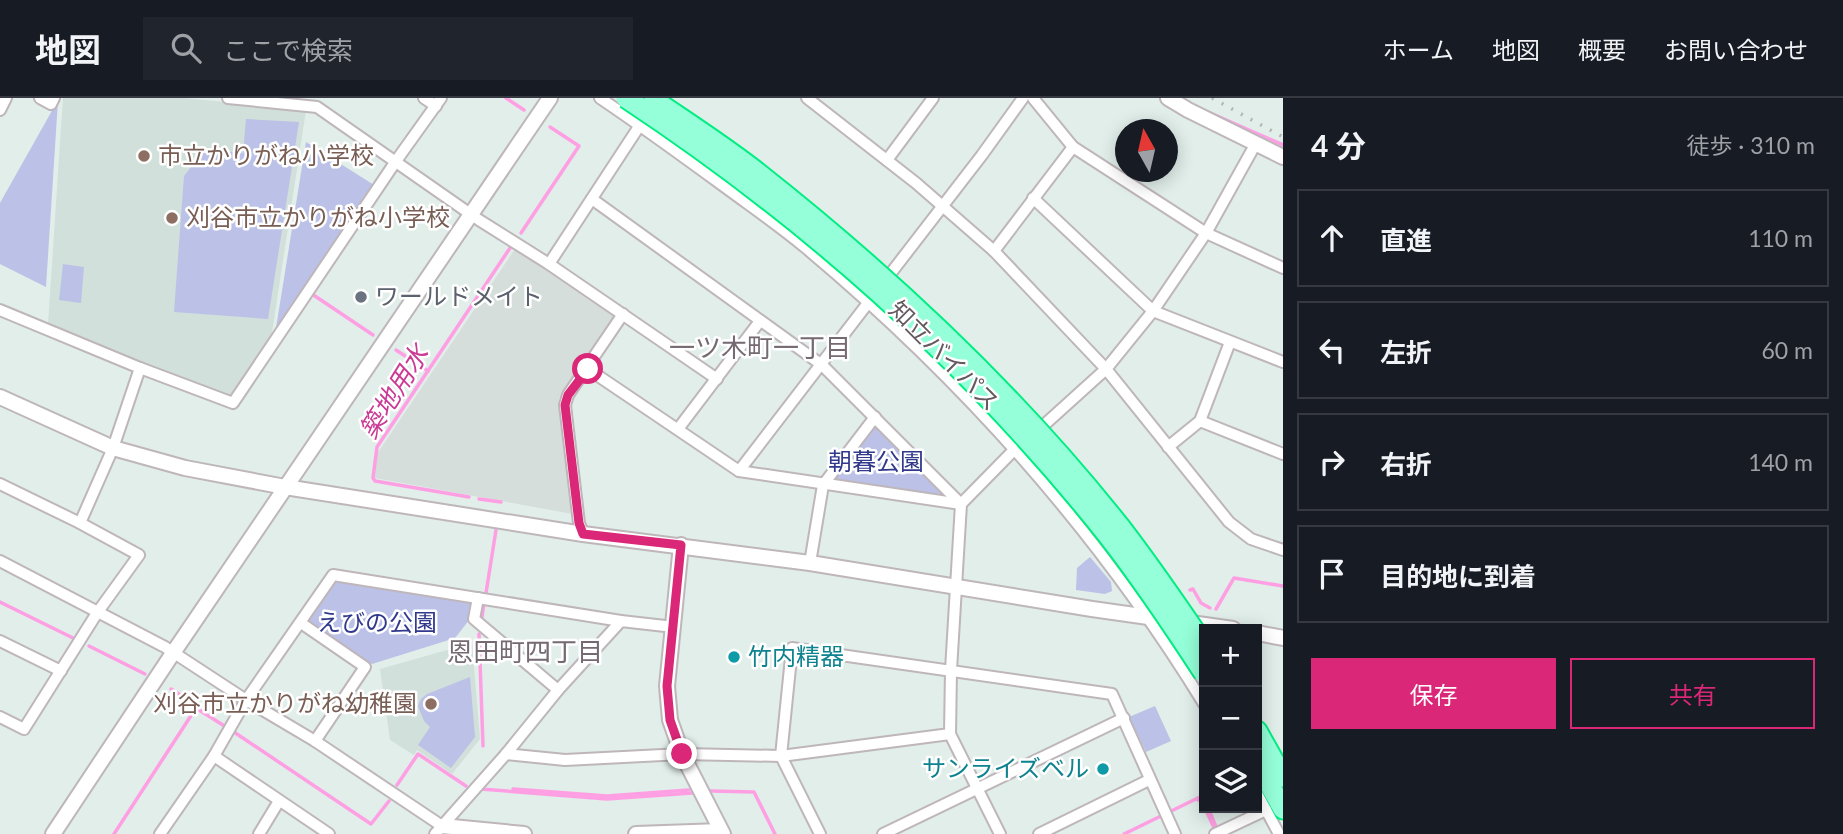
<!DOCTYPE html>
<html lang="ja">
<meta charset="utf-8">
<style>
:root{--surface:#171b24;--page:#20242c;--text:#f1f3f6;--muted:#9ea1a6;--line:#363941;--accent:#db2777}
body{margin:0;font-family:Lato,"Noto Sans JP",sans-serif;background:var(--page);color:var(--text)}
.controls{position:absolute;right:21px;bottom:21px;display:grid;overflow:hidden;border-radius:0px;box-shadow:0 4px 18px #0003}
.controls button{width:63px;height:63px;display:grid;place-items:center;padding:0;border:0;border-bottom:2px solid var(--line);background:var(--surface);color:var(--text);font:35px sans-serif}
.compass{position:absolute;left:1115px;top:21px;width:63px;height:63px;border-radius:50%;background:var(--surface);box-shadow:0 4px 18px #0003;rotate:352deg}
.stop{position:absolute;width:21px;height:21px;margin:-16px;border:5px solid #db2777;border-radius:50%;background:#fff}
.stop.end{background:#db2777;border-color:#fff;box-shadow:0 2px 7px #0008}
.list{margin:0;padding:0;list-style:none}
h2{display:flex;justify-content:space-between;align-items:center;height:91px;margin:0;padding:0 28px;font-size:30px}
h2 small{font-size:23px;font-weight:400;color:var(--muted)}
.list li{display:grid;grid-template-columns:46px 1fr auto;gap:21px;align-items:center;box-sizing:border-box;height:98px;margin:0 14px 14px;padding:0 14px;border:2px solid var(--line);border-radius:0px}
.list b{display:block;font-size:26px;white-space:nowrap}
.list em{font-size:23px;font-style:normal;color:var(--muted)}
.actions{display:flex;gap:14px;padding:21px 28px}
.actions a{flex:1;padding:16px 0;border:2px solid var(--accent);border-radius:0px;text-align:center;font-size:24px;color:var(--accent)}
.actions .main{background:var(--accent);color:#fff}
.icon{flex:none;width:38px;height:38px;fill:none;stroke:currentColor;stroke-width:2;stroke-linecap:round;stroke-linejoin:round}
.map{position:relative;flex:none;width:1283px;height:736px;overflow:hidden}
header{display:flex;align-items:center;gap:42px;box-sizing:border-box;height:98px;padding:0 35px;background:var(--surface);border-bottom:2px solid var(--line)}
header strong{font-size:33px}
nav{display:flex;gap:38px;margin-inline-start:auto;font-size:24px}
.search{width:490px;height:63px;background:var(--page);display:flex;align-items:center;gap:18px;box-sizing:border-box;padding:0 24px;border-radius:0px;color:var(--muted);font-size:26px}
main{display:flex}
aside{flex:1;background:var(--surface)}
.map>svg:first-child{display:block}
.industrial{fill:#d5dedb}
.education{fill:#d1e0da}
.green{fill:#bbc1e7}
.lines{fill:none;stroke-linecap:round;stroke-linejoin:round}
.stream{stroke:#ff9fe3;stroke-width:3.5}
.minor-casing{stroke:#beb6ba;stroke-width:14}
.tertiary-casing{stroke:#beb6ba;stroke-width:18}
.trunk-casing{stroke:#00ee81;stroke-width:23}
.minor{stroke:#fff;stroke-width:10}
.tertiary{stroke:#fff;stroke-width:14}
.trunk{stroke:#95ffd9;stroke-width:19}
.rail{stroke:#b6b5b6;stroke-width:3.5;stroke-dasharray:2 9;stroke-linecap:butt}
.trunk-bridge-casing{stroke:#00ee81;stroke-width:23;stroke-linecap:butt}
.trunk-bridge{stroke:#95ffd9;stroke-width:19}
.route{stroke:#db2777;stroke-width:9}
.education-dot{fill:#8d6e63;stroke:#fff;stroke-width:2.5}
.worship-dot{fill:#6b7280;stroke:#fff;stroke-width:2.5}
.culture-dot{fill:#0f9aa8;stroke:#fff;stroke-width:2.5}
.labels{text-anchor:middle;stroke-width:5;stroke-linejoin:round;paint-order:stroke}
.education-label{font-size:24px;fill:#785e54;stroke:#fff;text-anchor:start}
.worship-label{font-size:24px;fill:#5b616d;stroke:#fff;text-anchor:start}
.street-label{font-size:24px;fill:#63595f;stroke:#fff}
.park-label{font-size:24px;fill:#30398b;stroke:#fff}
.culture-label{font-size:24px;fill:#0d838f;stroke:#fff;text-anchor:start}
.neighbourhood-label{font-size:26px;fill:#756a71;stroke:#fff}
.water-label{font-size:26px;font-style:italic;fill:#cb3a95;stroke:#fff}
</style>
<header>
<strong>地図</strong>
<div class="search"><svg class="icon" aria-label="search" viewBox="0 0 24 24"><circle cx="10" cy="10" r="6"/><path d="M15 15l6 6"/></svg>ここで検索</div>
<nav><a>ホーム</a><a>地図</a><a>概要</a><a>お問い合わせ</a></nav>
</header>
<main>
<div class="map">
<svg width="1283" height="736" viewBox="0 0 1283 736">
<rect width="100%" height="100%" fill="#e1eee9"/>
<path class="industrial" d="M515 151 616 217 559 301 578 417 375 380 377 356Z"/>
<g class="education">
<path d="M63 0H184L306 12 271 241 231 300 48 227Z"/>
<path d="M472 545 480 641 452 676 417 652 414 657 390 642 380 571Z"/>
</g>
<g class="green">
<path d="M58 2 46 189 0 166V105Z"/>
<path d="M246 21 299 24 268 221 174 214 184 78 205 51 243 55Z"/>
<path d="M306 44 374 87 276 230Z"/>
<path d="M63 166 84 169 81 205 59 202Z"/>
<path d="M875 327 943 394 941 398 834 383V378Z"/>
<path d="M1090 459 1111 484 1112 493 1105 496 1076 492 1077 470Z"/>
<path d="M340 483 473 504 470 521 455 540 372 566 310 525V520L334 484Z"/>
<path d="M470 579 475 639 451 670 418 647 430 629 424 623 418 608 421 601 427 596Z"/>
<path d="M1155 608 1171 643 1146 654 1129 619Z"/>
</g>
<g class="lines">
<g class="stream">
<path d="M506 0 524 12"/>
<path d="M1208 14 1283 47"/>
<path d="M521 135 579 48 550 29"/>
<path d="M312 196 373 237"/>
<path d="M396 252 428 273"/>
<path d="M469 399 375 383 373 380 377 349 510 150"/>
<path d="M479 401 501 404"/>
<path d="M1190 492 1193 491 1201 505 1210 510"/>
<path d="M486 495 496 432"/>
<path d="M0 504 73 540"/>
<path d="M1216 511 1234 480 1283 488"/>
<path d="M482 519 484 505"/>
<path d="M479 536 483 648"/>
<path d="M89 548 145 576"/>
<path d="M171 591 199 609"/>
<path d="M234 634 371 726 389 703"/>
<path d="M397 687 418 656 466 688"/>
<path d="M481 691 607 701 692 695"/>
<path d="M513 691 607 698 689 692"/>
<path d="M711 693 754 694 775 736"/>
<path d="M1198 702 1201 701 1204 709"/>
<path d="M1205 710 1216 734"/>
<path d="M1208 710 1217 731"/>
<path d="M114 736 196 610 226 629"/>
<path d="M1124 736 1202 698 1204 702"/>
</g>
<g class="minor-casing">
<g id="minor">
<path d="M40 0 51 6 54 0"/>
<path d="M228 0 317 9 479 122 549 166 717 281"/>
<path d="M424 0 436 8"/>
<path d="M600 0C643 29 684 59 725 89 752 109 780 128 806 150 961 280 1098 433 1204 606"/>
<path d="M807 0 916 85 994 153 1106 271 1153 213 1206 135 1255 47"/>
<path d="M1033 0 1073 49 1206 135 1283 170"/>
<path d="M0 12 6 0"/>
<path d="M887 62 933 0"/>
<path d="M1033 100 1153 213 1283 264"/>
<path d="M592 101 822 267 961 406"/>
<path d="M994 153 1073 49"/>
<path d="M549 166 640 27"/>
<path d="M891 175 982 57 1023 0"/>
<path d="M0 212 140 270 233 305 396 63 441 0"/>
<path d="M588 271 739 373 961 406"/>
<path d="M1200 323 1283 356"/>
<path d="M1044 327 1106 271 1229 424 1251 441 1283 452"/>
<path d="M678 331 760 223"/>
<path d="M1168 349 1200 323 1230 244"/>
<path d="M739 373 868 205"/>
<path d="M0 386 80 425 139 457 97 515 24 631 0 619"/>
<path d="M80 425 113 350 140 270"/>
<path d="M583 436 579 425 565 307 568 297 623 216"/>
<path d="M0 463 165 549 246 602 315 643 442 728"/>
<path d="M810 465 823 387 875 319"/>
<path d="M478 500 474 521 558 592"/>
<path d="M301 525 365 569 315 643"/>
<path d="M0 543 61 573"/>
<path d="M950 636 1000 736"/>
<path d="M506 656 565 662 682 656 781 658 950 636 951 572 961 406 1014 352"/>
<path d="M214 658 329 736"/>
<path d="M1257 695 1279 736"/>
<path d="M160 736 214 658 246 602 333 477 621 523"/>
<path d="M259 736 279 703"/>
<path d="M435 736 506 656 558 592 621 523 674 529"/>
<path d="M820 736 781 658 792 550 1112 596 1175 736"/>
<path d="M883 736 1124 620"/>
<path d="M1039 736 1149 682"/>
<path d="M1215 736 1266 712"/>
</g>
</g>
<g class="tertiary-casing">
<g id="tertiary">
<path d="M1168 0 1188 12 1283 59"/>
<path d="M0 299 113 350 185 370 285 389 583 436 810 465 1092 511 1233 531"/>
<path d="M681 447 667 588 670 622 682 656 723 736"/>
<path d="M1257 535 1283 540"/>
<path d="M442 728 524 736"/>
<path d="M53 736 173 555 550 0"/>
<path d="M636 736 721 733"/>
</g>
</g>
<g class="trunk-casing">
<g id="trunk">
<path d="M1257 633 1283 679"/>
<path d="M1257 664 1283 711"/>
</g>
</g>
<use href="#minor" class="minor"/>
<use href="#tertiary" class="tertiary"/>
<use href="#trunk" class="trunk"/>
<path class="rail" d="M1212 0 1283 39"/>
<g class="trunk-bridge-casing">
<g id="trunk-bridge">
<path d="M626 0C809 121 974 268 1110 440 1144 484 1174 529 1204 575"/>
<path d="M654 2C689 26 725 49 758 75 891 180 1016 297 1121 430 1150 468 1177 507 1204 547"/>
</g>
</g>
<use href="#trunk-bridge" class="trunk-bridge"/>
</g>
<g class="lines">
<path class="route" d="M588 271 568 297 565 307 579 425 583 436 681 447 667 588 670 622 682 656"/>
</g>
<g class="education-dot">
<circle cx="144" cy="58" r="7"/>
<circle cx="172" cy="120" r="7"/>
<circle cx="431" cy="606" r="7"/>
</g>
<circle class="worship-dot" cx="361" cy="199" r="7"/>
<g class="culture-dot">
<circle cx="734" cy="559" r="7"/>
<circle cx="1103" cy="671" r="7"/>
</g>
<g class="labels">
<g class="education-label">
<text x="158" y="66">市立かりがね小学校</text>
<text x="186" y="128">刈谷市立かりがね小学校</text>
<text x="417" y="614" text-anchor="end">刈谷市立かりがね幼稚園</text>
</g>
<g class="worship-label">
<text x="375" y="207">ワールドメイト</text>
</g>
<g class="street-label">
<text transform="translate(944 258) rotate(45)" y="8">知立バイパス</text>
</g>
<g class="park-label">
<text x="876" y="372">朝暮公園</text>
<text x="377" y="533">えびの公園</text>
</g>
<g class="culture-label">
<text x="748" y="567">竹内精器</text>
<text x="1089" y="679" text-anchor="end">サンライズベル</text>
</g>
<g class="neighbourhood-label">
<text x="760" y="259">一ツ木町一丁目</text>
<text x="525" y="563">恩田町四丁目</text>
</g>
<g class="water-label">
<text transform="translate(394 294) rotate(-58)" y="9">築地用水</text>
</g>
</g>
</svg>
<div class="controls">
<button>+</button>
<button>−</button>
<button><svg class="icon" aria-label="layers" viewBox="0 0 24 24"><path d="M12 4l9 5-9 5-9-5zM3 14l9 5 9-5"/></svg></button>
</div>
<svg class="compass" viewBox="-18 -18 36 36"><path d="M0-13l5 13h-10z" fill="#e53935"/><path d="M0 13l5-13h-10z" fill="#9ea1a6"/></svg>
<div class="stop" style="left:588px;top:271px"></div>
<div class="stop end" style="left:682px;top:656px"></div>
</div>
<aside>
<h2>4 分<small>徒歩 · 310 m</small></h2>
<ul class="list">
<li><svg class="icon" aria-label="ahead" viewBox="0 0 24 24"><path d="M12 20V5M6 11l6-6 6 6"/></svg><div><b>直進</b></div><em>110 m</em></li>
<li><svg class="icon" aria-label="left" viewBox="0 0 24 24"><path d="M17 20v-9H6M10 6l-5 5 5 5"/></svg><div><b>左折</b></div><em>60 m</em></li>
<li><svg class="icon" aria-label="right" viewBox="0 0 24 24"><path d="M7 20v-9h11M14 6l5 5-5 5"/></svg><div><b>右折</b></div><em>140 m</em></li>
<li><svg class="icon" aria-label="arrive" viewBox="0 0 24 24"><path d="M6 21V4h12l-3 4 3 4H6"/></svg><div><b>目的地に到着</b></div></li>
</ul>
<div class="actions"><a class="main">保存</a><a>共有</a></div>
</aside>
</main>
